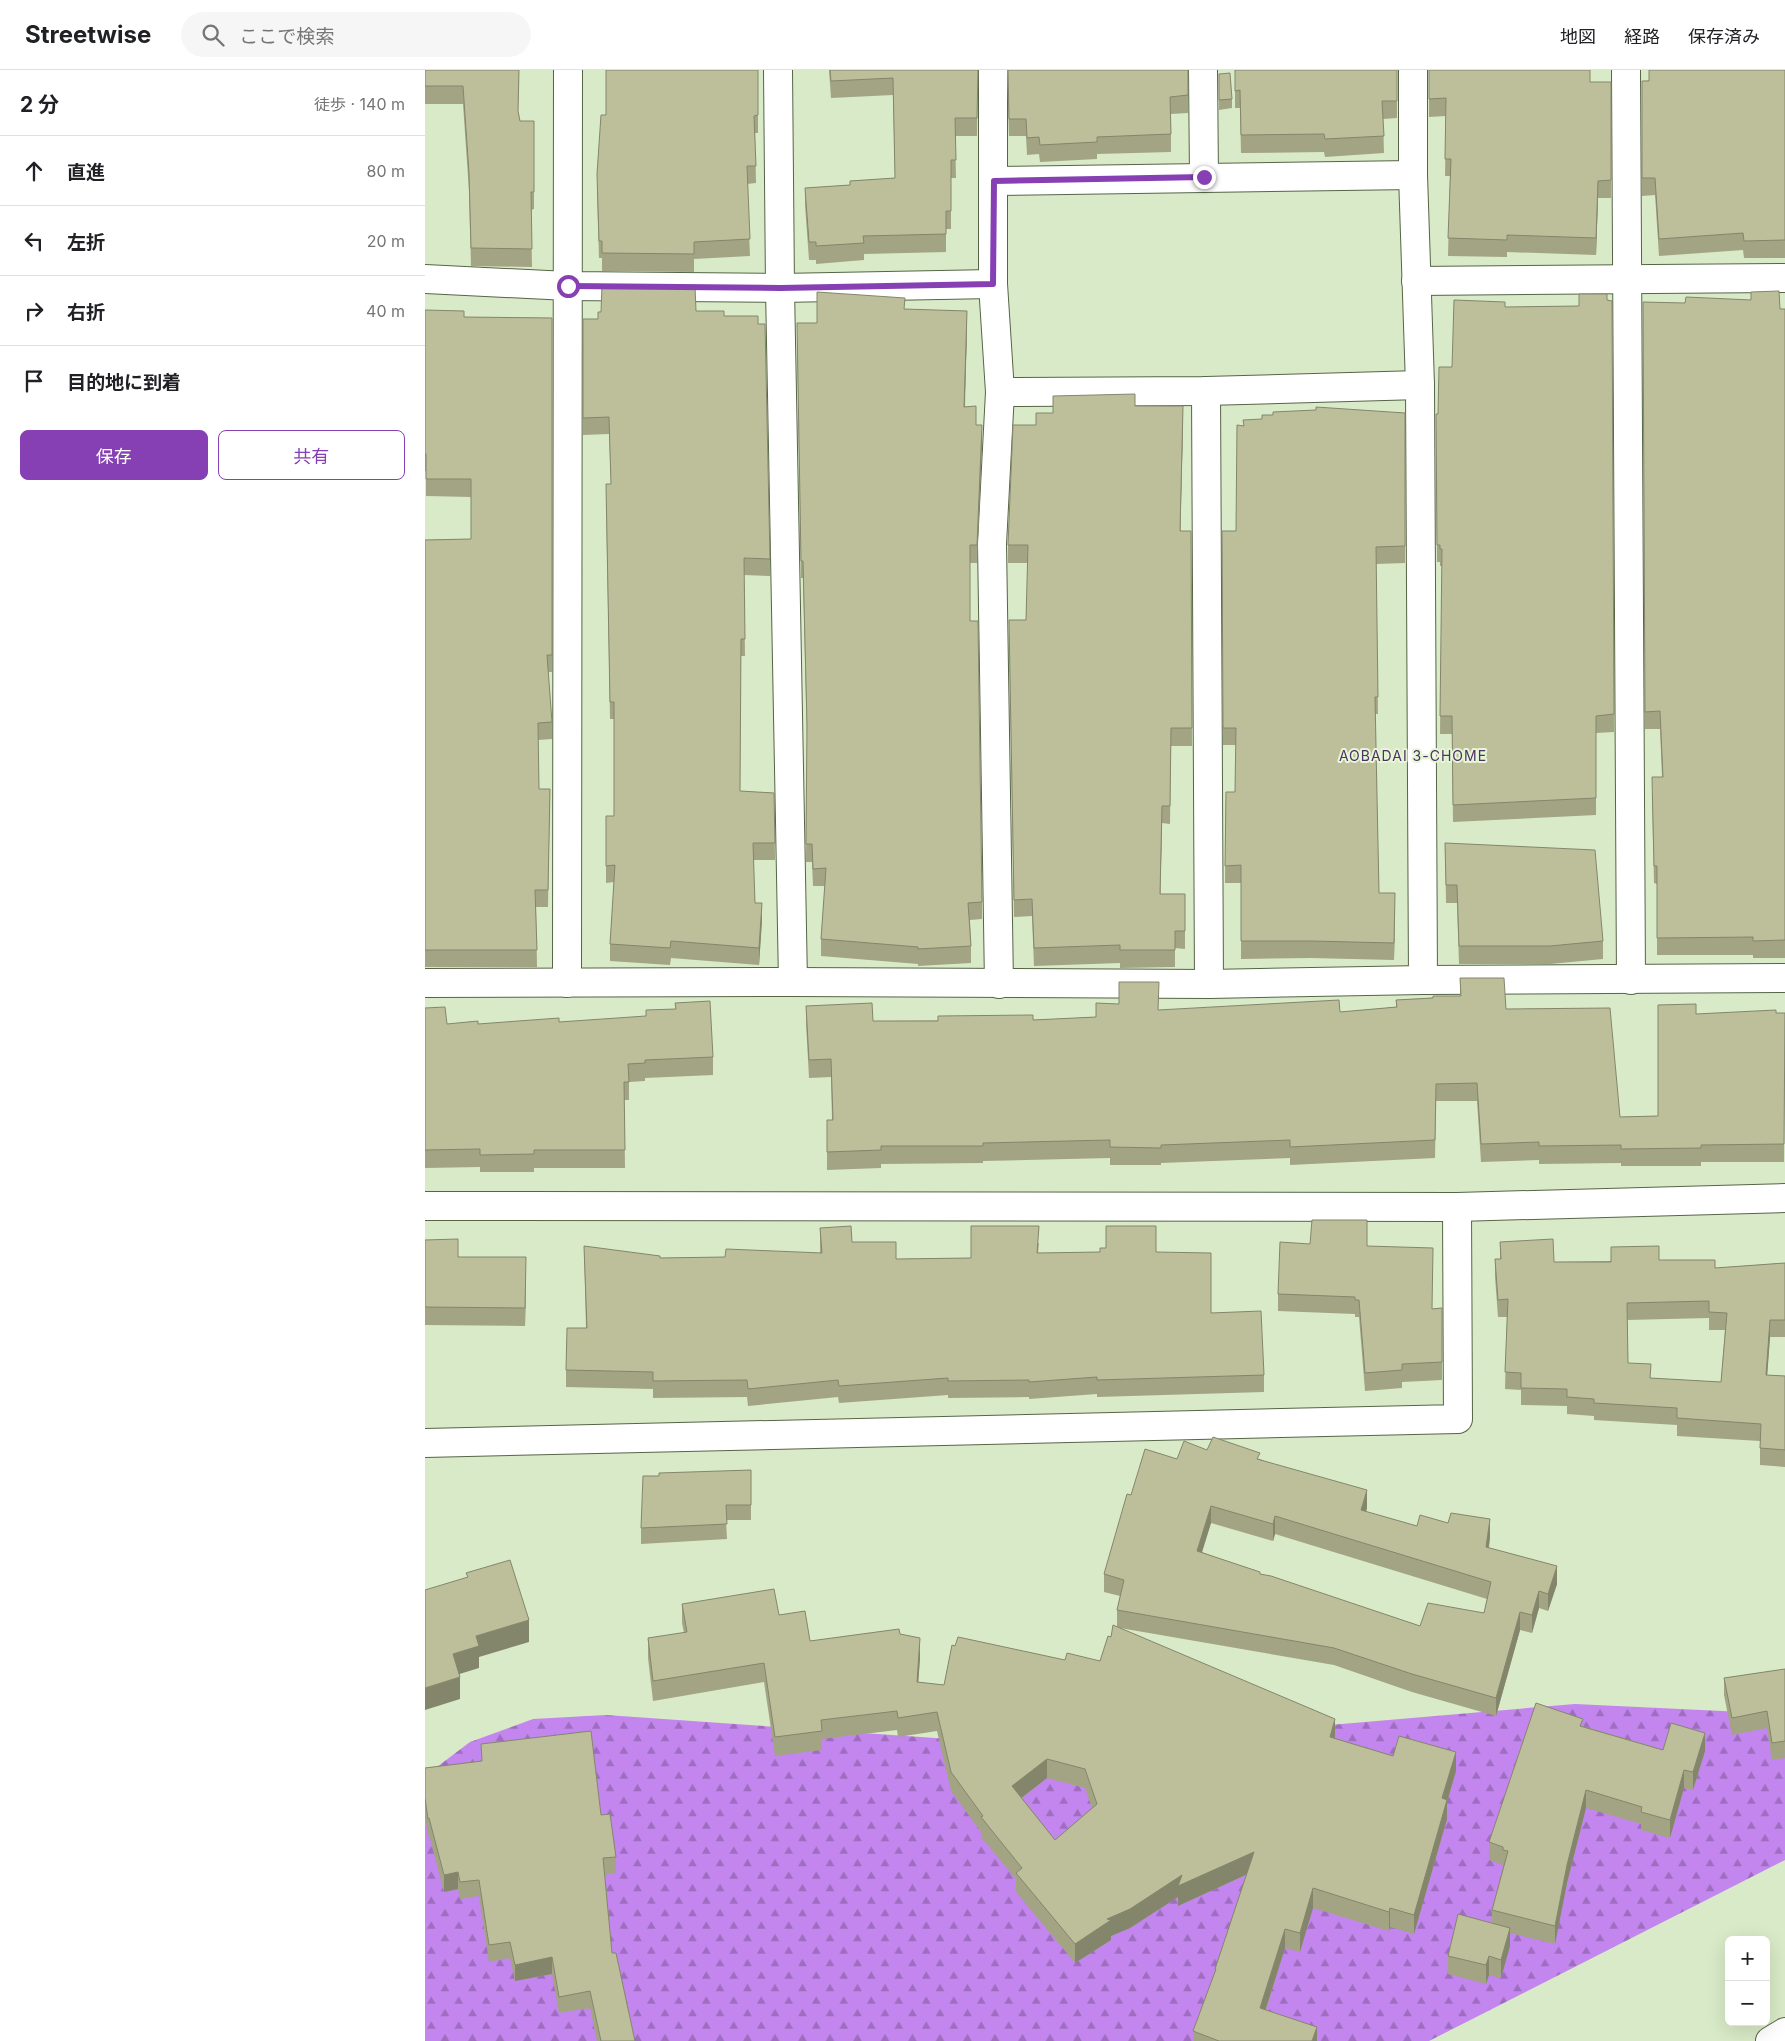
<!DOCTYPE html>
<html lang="ja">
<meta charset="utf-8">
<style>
:root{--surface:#fff;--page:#f6f6f6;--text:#202124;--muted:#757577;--line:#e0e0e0;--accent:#8640b3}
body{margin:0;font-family:Inter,"Noto Sans JP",sans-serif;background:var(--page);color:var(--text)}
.controls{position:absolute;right:15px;bottom:15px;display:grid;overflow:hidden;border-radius:8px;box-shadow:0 5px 20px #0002}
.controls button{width:45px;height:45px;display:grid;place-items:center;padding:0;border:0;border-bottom:1px solid var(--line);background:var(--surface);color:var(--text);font:25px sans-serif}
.stop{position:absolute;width:15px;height:15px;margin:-11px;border:4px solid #8640b3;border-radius:50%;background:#fff}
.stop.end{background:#8640b3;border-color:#fff;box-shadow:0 1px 5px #0008}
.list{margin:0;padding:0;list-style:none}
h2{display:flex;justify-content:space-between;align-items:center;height:65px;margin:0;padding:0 20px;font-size:21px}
h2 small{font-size:16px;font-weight:400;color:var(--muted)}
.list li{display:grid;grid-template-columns:32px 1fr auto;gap:15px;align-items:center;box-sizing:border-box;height:70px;padding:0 20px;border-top:1px solid var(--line)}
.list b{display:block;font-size:19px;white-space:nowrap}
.list em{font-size:16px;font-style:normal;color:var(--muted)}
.actions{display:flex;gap:10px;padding:15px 20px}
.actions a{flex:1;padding:11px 0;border:1px solid var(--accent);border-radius:8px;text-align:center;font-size:18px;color:var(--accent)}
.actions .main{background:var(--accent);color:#fff}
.icon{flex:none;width:28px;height:28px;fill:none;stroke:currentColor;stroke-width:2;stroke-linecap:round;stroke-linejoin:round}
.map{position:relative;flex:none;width:1360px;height:1971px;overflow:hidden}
header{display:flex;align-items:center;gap:30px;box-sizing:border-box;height:70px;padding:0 25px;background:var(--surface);border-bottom:1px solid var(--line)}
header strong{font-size:24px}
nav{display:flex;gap:28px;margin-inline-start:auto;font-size:18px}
.search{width:350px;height:45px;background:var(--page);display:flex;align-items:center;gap:12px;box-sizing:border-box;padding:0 18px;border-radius:28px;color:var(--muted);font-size:19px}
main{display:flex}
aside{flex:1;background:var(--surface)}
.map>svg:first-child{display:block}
.forest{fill:url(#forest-firs)}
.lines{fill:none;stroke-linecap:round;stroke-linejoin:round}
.minor-casing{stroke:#566547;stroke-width:30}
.tertiary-casing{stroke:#566547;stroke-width:30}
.motorway-casing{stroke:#566547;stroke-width:30}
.minor{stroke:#fff;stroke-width:28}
.tertiary{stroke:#fff;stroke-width:28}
.motorway{stroke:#fff;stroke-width:28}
.wall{fill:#a3a484;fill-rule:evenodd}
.shaded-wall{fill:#84866c}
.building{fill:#bdbf9a;stroke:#84866c;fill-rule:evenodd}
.route{stroke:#8640b3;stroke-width:6}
.labels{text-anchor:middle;stroke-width:4;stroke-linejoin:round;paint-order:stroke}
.neighbourhood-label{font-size:14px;letter-spacing:1px;fill:#512f68;stroke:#e5f7d4}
</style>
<header>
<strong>Streetwise</strong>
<div class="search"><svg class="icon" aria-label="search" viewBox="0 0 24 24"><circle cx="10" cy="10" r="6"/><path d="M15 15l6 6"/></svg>ここで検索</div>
<nav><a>地図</a><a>経路</a><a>保存済み</a></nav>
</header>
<main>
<aside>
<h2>2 分<small>徒歩 · 140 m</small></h2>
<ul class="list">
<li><svg class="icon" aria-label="ahead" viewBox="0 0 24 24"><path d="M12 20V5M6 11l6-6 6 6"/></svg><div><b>直進</b></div><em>80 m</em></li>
<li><svg class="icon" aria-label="left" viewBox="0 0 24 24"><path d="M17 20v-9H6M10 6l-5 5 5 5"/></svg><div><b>左折</b></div><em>20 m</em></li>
<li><svg class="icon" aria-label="right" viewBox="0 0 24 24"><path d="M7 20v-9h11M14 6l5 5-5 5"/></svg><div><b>右折</b></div><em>40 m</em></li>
<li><svg class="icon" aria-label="arrive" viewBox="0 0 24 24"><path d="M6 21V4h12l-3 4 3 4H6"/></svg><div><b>目的地に到着</b></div></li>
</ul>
<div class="actions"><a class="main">保存</a><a>共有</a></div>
</aside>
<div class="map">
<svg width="1360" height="1971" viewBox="0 0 1360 1971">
<defs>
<pattern id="forest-firs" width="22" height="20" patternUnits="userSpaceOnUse" patternTransform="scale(1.25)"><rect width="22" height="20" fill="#c386ee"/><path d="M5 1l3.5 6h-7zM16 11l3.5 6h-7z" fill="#9e6dc0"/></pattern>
</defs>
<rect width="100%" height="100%" fill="#d8eac7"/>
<path class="forest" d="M1150 1634 1360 1644V1790L1004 1971H0V1706L45 1672 108 1649 181 1645 697 1681 905 1655Z"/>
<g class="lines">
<g class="minor-casing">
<g id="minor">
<path d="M353 0 355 218 368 912"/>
<path d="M568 0V214L575 322 567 474 574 914"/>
<path d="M988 0V105L995 315 998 910"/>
<path d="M1201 0 1206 910"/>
<path d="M569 111 988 105"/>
<path d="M0 209 143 216 355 218 568 214"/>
<path d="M991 211 1360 208"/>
<path d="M781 321 784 914"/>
<path d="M575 322 781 321 995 315"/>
<path d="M0 913 368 912 784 914 998 910 1360 908"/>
<path d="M142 913 143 0"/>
<path d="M0 1373 1033 1349 1032 1137"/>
</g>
</g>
<g class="tertiary-casing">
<g id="tertiary">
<path d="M778 0 779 107"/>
<path d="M0 1136 1032 1137 1360 1128"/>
</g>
</g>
<g class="motorway-casing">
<path id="motorway" d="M1345 1971 1360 1962"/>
</g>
<use href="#minor" class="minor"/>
<use href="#tertiary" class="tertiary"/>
<use href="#motorway" class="motorway"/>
</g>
<g class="wall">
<path d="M0 0H94L93 43 95 51H109V139L106 140 107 197 46 196 44 121 38 34H0Z"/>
<path d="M333 0V63H330L331 113 322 114 325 186 269 189V202L177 201V188H174L172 121 181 45Z"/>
<path d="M404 0H553L552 66H530L531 108H526V159H521V182L439 184V190L391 194V190H384L380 135V118L425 115V111L470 108 468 25 406 28Z"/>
<path d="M582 0H763V43L746 44V82L672 84V89L615 92 614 84 602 85 601 66H584Z"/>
<path d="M810 0H972V48L958 49 959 83 900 87 899 82 816 83 815 38H810Z"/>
<path d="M1004 0 1165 12H1186V128H1173L1171 185 1082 182V187L1023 186 1025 106H1020L1021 46 1004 47Z"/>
<path d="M1360 0V188H1319L1318 180 1234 186 1230 125 1217 126V11Z"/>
<path d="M794 4 807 29V38L794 40Z"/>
<path d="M1182 230 1187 231 1189 662 1171 663V745L1028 752 1027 664H1015L1017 496H1015V492H1012L1011 361 1013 344 1027 297 1080 237 1154 236Z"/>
<path d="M1218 232 1360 239V888H1328V885H1232V814L1229 813 1227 725 1237 707 1235 659H1220Z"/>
<path d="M480 239 542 259 540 337 551 355 557 372 552 493H545V551L557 832V849L545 850 546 876V893L493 896V894L396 886V869L400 816H388L387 792H381L382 670 378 508H376L372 270 392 253Z"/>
<path d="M0 240 39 247 127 248V602H123L127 652V669L113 670 114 719H125L123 837H111L112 897H0V470L46 469V427L1 426V401H0Z"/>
<path d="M271 241 299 246 345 489V506L319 505 320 586H316L315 721 349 723 350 790H328L330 833 337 850 334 895 246 888 245 895 185 891V874L189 812 181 813V746H189V649H185L181 431 186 414 184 364 158 365V249H173Z"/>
<path d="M628 326 710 336 758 354 755 461H766L767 676H746L745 754 737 753 735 824H760V879L750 878V897L695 898V893L609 896 607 846 589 847 584 568 601 550 603 493H583V475L611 355 628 343Z"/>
<path d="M980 343V493L951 494 953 644H950L954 823 970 840 969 890 886 888 816 889V813H800L801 722H810L811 675H798L797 461H811L818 356Z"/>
<path d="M1020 773 1178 871V889L1125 894H1034L1032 833H1021Z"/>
<path d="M1035 908 1081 939 1195 1047 1233 1046 1271 944 1360 943 1359 1092H1276V1096H1196V1093L1114 1094V1090L1056 1092 1052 1031H1011L1010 1088 865 1095V1088L736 1093V1095H685V1088L558 1091V1093L456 1094V1098L402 1100V1050H407L406 1007 384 1008 381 953V936L448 951 608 950 671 947 733 940 915 942 971 937V930L1035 926Z"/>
<path d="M0 938 22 954H53L134 952 288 987V1005L220 1008V1011L204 1012V1030H199L200 1098H109V1102H55V1097L0 1098Z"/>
<path d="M395 1158 427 1172 471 1189 546 1188 614 1173 613 1183 731 1182 786 1243 839 1305V1322L672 1327V1324L604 1329V1327L523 1328V1325L414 1333 413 1327 323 1336 322 1327 228 1328V1319L141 1317V1300L161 1258 159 1176 235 1188 300 1187 395 1183Z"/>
<path d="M0 1170 33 1187 101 1205 100 1256 0 1255Z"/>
<path d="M1075 1172 1129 1192 1234 1190 1290 1198 1360 1193V1267H1345L1342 1305 1360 1306V1397L1335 1395V1371L1252 1366V1355L1169 1350V1346L1142 1344V1336L1096 1335V1320L1080 1319 1082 1247H1073L1070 1207V1189H1075ZM1284 1248V1260H1300L1296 1312 1226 1308 1203 1293 1202 1250Z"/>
<path d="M942 1176 1007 1239 1017 1238V1310L977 1312V1318L940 1321 934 1247H930V1244L853 1241V1224Z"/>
<path d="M782 1380 835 1389 942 1438 941 1442 992 1456 1065 1467 1064 1478 1132 1514 1123 1541 1114 1538 1107 1563 1095 1560 1071 1646 987 1622 909 1595 695 1558 910 1668 968 1686 1031 1701 1022 1732V1749L989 1864 965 1857 964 1861 888 1838 875 1882 860 1878 841 1940 892 1971H768V1961L790 1903V1899L821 1805 753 1836V1827L705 1858 686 1866V1870L650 1893 591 1822V1809L556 1767V1762L526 1721 512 1661 473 1667 472 1660 397 1669V1680L350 1686 339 1612 228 1631 223 1588V1568L259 1563 257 1553V1534L354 1545 385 1571 475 1564 495 1588 493 1612 519 1615 640 1590 675 1591 686 1567 692 1557V1540L695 1526 679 1522V1504L706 1425 752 1389ZM786 1453 848 1471 850 1464 1062 1529 1059 1543 995 1556 835 1504 777 1482ZM622 1708 660 1718 667 1738 630 1770 597 1728Z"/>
<path d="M326 1400V1450H301L302 1469 216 1474V1458L234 1406Z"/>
<path d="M1360 1599V1688L1347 1690 1342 1658 1307 1665 1299 1625V1608Z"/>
<path d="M1158 1656 1238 1680 1280 1681 1268 1720 1259 1718 1245 1768 1216 1760V1754L1161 1738 1142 1813 1130 1874 1085 1863V1876L1076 1908 1064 1905 1061 1914 1023 1904V1886L1067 1853V1840L1078 1798V1795L1064 1790V1772Z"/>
<path d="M56 1674 176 1745 191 1787V1803L180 1805 187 1883 210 1971H172L165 1938 134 1943 127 1904 90 1911 85 1888 64 1892 54 1826 35 1829 33 1819 19 1822 4 1765H3L0 1745V1698L56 1691Z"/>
</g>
<g class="shaded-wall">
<path d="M1173 111V128L1171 185V168Z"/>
<path d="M542 241V259L539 354V337Z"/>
<path d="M758 336V354L755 478V461Z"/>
<path d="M557 355V372L552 493V475Z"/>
<path d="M737 736V753L735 842V824Z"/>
<path d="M970 823V840L969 890V873Z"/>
<path d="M337 833V850L334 895V878Z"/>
<path d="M101 1187V1205L100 1256V1238Z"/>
<path d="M1345 1250V1267L1341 1322V1305Z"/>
<path d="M942 1420V1438L936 1458V1440Z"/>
<path d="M786 1436V1453L772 1498V1481Z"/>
<path d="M850 1446V1464L848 1471V1454Z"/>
<path d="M1065 1449V1467L1061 1495V1477Z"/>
<path d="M1132 1496V1514L1123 1541V1524Z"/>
<path d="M1114 1521V1538L1107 1563V1545Z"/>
<path d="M1095 1542V1560L1071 1646V1628Z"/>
<path d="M104 1550V1572L54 1587V1598L28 1606V1584L51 1566Z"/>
<path d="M495 1568V1588L492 1631V1612Z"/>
<path d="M35 1607V1629L0 1640V1618Z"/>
<path d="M910 1649V1668L905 1667Z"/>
<path d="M1280 1663V1681L1268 1720V1702Z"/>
<path d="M1031 1682V1701L1022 1732V1749L989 1864V1845L1017 1728Z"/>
<path d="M622 1689V1708L587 1735V1716Z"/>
<path d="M1259 1700V1718L1245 1768V1750Z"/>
<path d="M1161 1720V1738L1142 1813 1130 1874V1856L1142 1795Z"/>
<path d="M829 1782V1801L753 1836V1827L705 1858 686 1866V1870L650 1893V1874L682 1849 757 1805Z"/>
<path d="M33 1802V1819L19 1822V1805Z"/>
<path d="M888 1818V1838L875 1882V1863Z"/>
<path d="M965 1838V1857L964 1861V1842Z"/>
<path d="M1085 1858V1876L1076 1908V1890Z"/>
<path d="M860 1859V1878L835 1957V1938Z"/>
<path d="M1064 1886V1905L1061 1914V1895Z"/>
<path d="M127 1887V1904L90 1911V1895Z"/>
<path d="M892 1957V1971H887Z"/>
</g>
<g class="building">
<path d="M0 0H94L93 41 95 51H109V122H106L107 179 46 178 44 103 38 16H0Z"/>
<path d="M181 0H333V45L329 46 331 96H322L325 169 269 172V184L177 183V171H174L172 104 176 45H181Z"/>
<path d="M405 0H553L552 48H530L531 90H526V141H521V164L438 166 439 173 391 176V172H384L380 118 425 115V111L470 108 468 8 406 11Z"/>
<path d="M583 0H763V25L745 27 746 64 672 67V72L615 75 614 67 602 68 601 49H584Z"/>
<path d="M810 0H972V31H957L959 66 900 69 899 64 816 65 815 20 810 21Z"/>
<path d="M1004 0H1165V12H1186V110L1173 111 1171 168 1082 165V170L1023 168 1026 89H1020L1021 28 1004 29Z"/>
<path d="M1224 0H1360V170L1319 171 1318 163 1234 169 1230 108H1217V11H1224Z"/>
<path d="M805 3 807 29 794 30V4Z"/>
<path d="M177 215 270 216 271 241H299V246H333V254H340L345 489 319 488 320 569H316L315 721 349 723 350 773H328L330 833H337L334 878 246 871 245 878 185 874 190 795 181 796V746H189V632H185L181 414H186L184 347 158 348V249H173V242H176Z"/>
<path d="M1354 221 1355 239H1360V870L1328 871V867L1232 868V796H1229L1227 707H1238L1235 641 1220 642 1218 232 1260 233 1261 227 1326 230V222Z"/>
<path d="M392 222 480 228 479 239 542 241 539 337 551 336V355H557L552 475H545V551H553L557 832 543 833 546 876 493 879V877L396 869 401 798 388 799 387 774H381L382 655 378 491H376L372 253H392Z"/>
<path d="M1154 224H1182V230L1187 231 1189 644 1171 646V728L1028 735 1027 646H1015L1017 479H1015V475H1012L1011 344H1013L1014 297H1027L1029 230 1080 232V237L1154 236Z"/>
<path d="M0 240 39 241V247L127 248V585H122L127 652 113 653 114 719H125L123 820H110L112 880H0V470L46 469V409H1V384H0Z"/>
<path d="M710 324V336H758L755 461H766L767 658H746L745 736H737L735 824H760V861H750V880H695V875L609 878 607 829 589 830 584 550H601L603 475H583L588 355H611V343H628V326Z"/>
<path d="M891 337 980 343V476L951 477 953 627H950L954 823H970L969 873 886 871H816V795L800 796 801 722H810L811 658H798L797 461H811L812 355 819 356 818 350 837 349V345H848V342L891 340Z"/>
<path d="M1020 773 1170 780 1178 871 1125 876H1034L1032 815H1021Z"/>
<path d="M1035 908H1079L1081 939 1185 938 1195 1047 1233 1046V935L1271 934V944L1351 940V943H1360L1359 1074 1276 1075V1078L1196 1079V1075L1114 1076V1072L1056 1074 1052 1013 1011 1014 1010 1070 865 1077V1070L736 1075V1078L685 1077V1070L558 1073V1076H456V1080L402 1082V1050H408L406 989 384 990 381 936 447 933 448 951H513V946L608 945V950L671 947V933L694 934V912H734L733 940 914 930 915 942 972 937 971 930 1008 928V926H1036Z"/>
<path d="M285 931 288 987 220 990V993L203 994 204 1012H199L200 1080H109V1084L55 1085V1079L0 1080V938L20 937 22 954 53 951V954L134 948V952L221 946V940L251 939 250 933Z"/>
<path d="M887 1150H942V1176L1008 1178 1007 1239 1017 1238V1292L977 1294V1300L940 1303 934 1230H930V1227L853 1224 855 1172 885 1174Z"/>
<path d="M426 1156 427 1172H471V1189L546 1188V1156H614L612 1183 675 1182V1178H681V1156H731V1182L786 1183V1243L836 1241 839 1305 672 1310V1307L604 1312V1310L523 1311V1308L414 1316 413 1310 323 1319 322 1310 228 1311V1302L141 1300 142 1258H162L159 1176 235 1186V1188L300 1187 301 1179 397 1183 395 1158Z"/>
<path d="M33 1169V1187H101L100 1238 0 1237V1170Z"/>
<path d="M1128 1169 1129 1192H1186V1177L1234 1176V1190H1290V1198L1360 1193V1250H1345L1341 1305 1360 1306V1380L1335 1378 1336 1354 1252 1348V1338L1169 1333V1329L1142 1327V1319L1096 1318V1303L1080 1302 1083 1229 1073 1230 1070 1189H1076L1075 1172ZM1284 1231V1242L1302 1243 1296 1312 1225 1308 1226 1294 1203 1293 1202 1233Z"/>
<path d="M788 1367 835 1383 832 1389 942 1420 936 1440 992 1456 995 1445 1023 1453 1026 1443 1065 1449 1061 1477 1132 1496 1123 1524 1114 1521 1107 1545 1095 1542 1071 1628 987 1604 909 1578 692 1540 699 1510 679 1504 702 1424 706 1425 720 1379 752 1389 759 1371 782 1380ZM786 1436 848 1454 850 1446 1066 1512 1059 1543 1003 1533 995 1556 846 1506 835 1504V1502L772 1481Z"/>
<path d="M326 1400V1435H301L302 1454 216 1458 218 1406H234V1403Z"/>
<path d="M85 1490 104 1550 51 1566 54 1576 28 1584 35 1607 0 1618V1520L43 1507 41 1503Z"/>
<path d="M349 1519 354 1545 380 1541 385 1571 474 1559 475 1564 495 1568 492 1612 519 1615 527 1575 530 1576 533 1567 640 1590 642 1583 675 1591 683 1566 686 1567 688 1555 910 1649 905 1667 968 1686 974 1666 1031 1682 1017 1728 1022 1730 989 1845 965 1838 964 1842 888 1818 875 1863 860 1859 835 1938 892 1957 887 1971H794L768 1961 791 1899H790L829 1782 753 1816 757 1805 705 1839 682 1849 686 1850 650 1874 591 1803 597 1798 556 1747 558 1746 526 1702 512 1642 473 1648 472 1641 396 1650 397 1661 350 1667 339 1593 228 1611 223 1568 262 1562 257 1534ZM622 1689 660 1699 672 1734 630 1770 587 1716Z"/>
<path d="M1360 1599V1671L1347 1673 1342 1641 1307 1648 1299 1608Z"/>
<path d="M1111 1633 1158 1649 1155 1656 1238 1680 1246 1653 1280 1663 1268 1702 1259 1700 1245 1750 1216 1742 1217 1737 1161 1720 1142 1795 1130 1856 1067 1840 1083 1781 1078 1780V1777L1064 1772Z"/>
<path d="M166 1661 176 1745 185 1744 191 1787 178 1788 187 1883H191L210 1971H176L165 1921 134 1927 127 1887 90 1895 85 1872 64 1875 54 1810 35 1812 33 1802 19 1805 4 1748 3 1749 0 1728V1698L57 1691 56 1674Z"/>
<path d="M1033 1844 1085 1858 1076 1890 1064 1886 1061 1895 1023 1886Z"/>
</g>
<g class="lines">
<path class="route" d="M143 216 355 218 568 214 569 111 779 107"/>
</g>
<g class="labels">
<g class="neighbourhood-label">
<text x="988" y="691">AOBADAI 3-CHOME</text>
</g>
</g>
</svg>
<div class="controls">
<button>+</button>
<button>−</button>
</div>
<div class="stop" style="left:143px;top:216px"></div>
<div class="stop end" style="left:779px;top:107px"></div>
</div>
</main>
